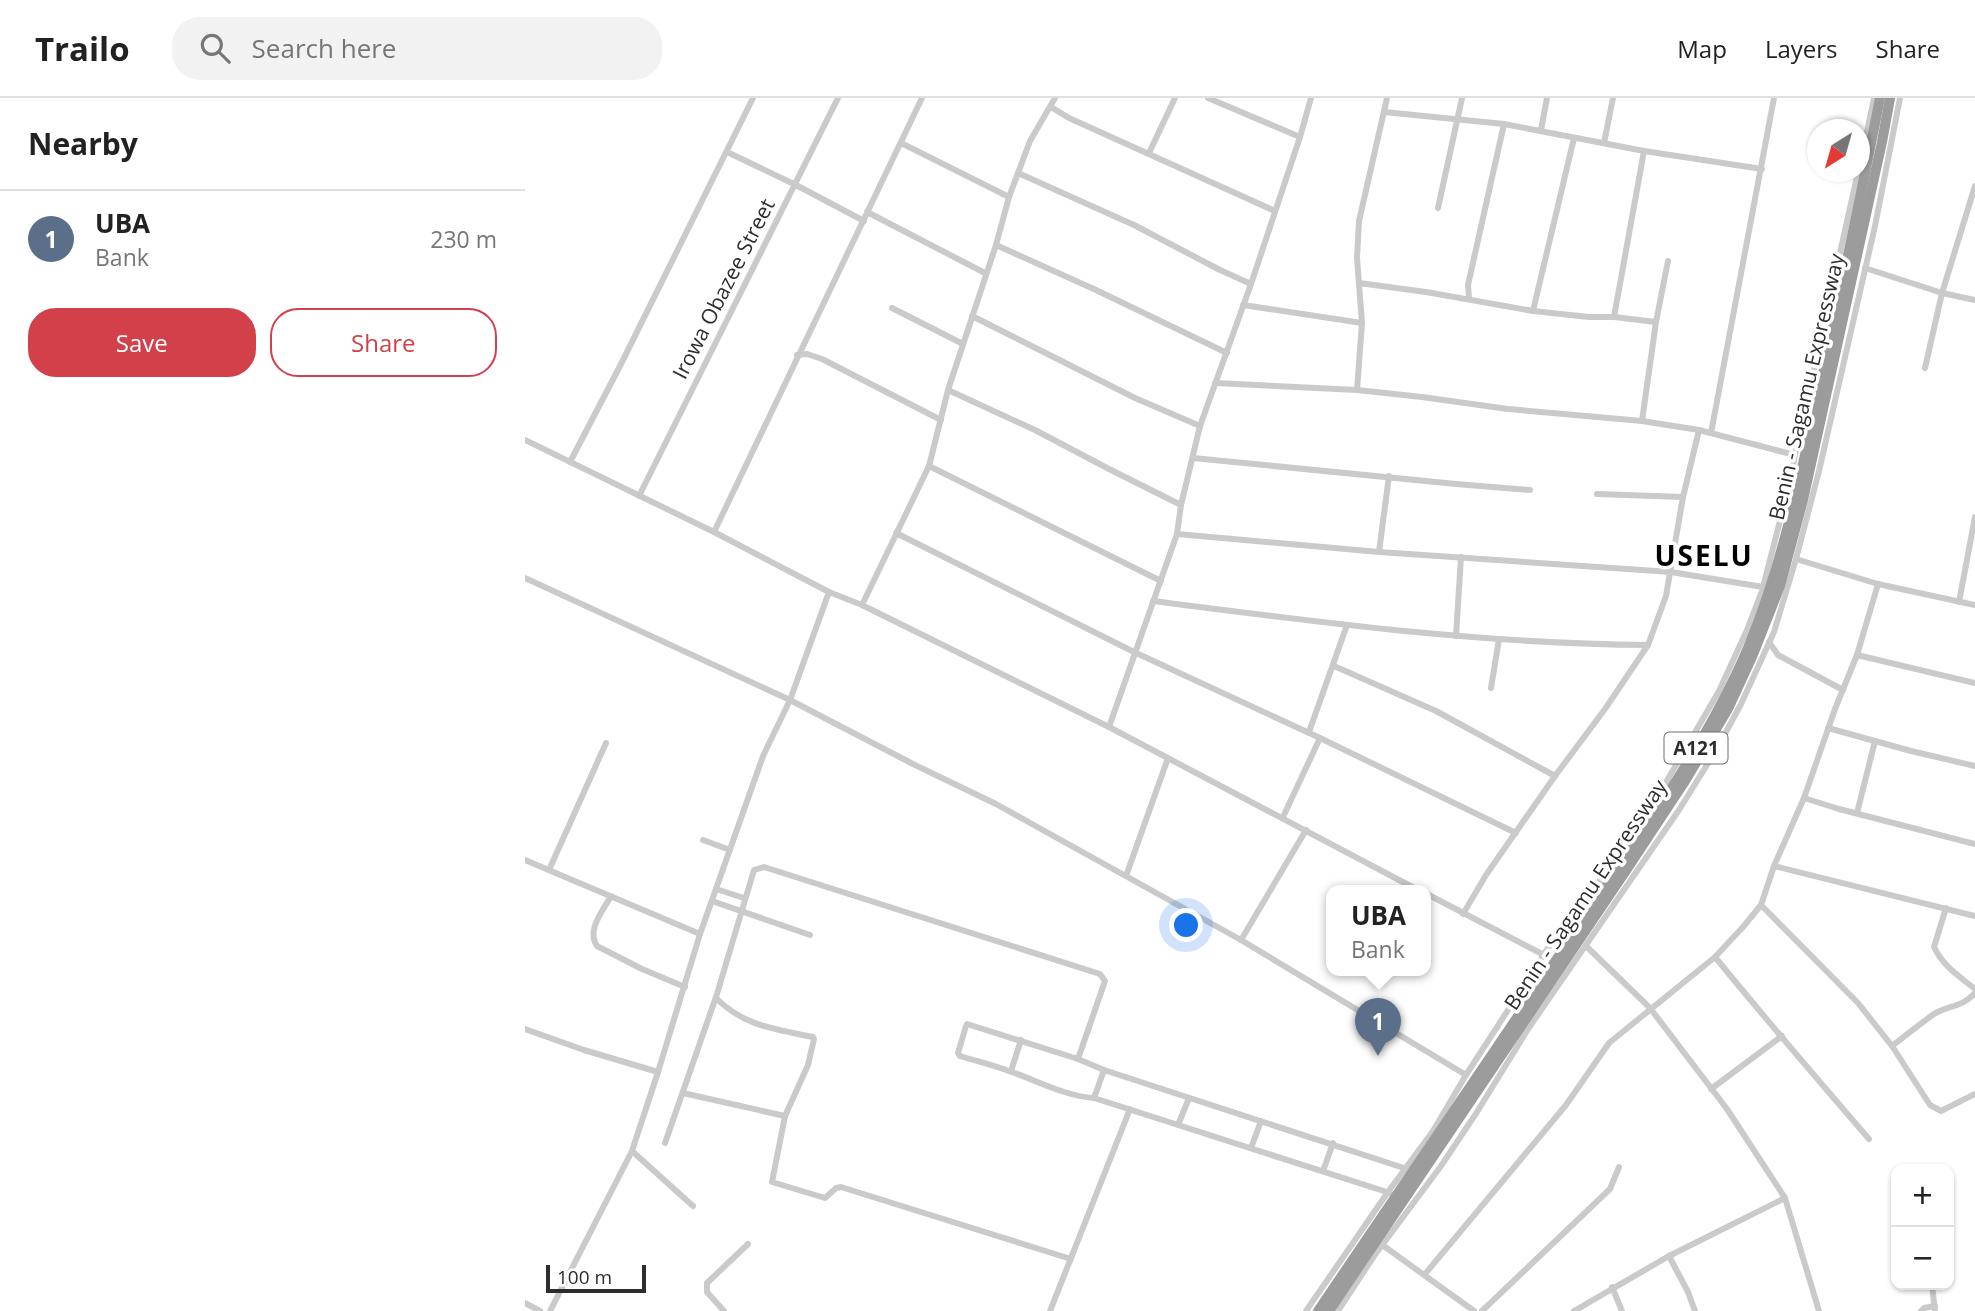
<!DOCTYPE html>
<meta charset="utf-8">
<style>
:root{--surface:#fff;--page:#f2f2f2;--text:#222;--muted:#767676;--line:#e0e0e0;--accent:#d24049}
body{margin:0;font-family:"Open Sans",sans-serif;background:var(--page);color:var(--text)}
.controls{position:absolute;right:21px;bottom:21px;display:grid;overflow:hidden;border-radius:14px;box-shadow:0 2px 5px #0004}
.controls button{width:63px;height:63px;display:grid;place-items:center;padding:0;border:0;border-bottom:2px solid var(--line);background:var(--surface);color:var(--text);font:35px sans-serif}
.compass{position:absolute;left:1282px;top:21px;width:63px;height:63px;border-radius:50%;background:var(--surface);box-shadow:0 2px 5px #0004;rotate:217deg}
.scale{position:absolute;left:21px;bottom:18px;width:100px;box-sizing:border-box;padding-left:7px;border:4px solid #2d2d2d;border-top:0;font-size:19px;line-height:24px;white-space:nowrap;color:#2d2d2d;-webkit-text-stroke:5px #fff;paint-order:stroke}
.you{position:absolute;left:662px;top:828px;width:24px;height:24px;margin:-18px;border:5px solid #fff;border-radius:50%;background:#1a73e8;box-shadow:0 0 0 10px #1a73e833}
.badge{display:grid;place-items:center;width:46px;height:46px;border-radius:50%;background:var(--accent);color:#fff;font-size:23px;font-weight:700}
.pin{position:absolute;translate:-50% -58px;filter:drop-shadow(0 2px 4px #0008)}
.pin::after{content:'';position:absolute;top:37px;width:24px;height:21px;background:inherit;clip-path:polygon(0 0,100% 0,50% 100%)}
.popup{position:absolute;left:801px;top:787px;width:105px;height:91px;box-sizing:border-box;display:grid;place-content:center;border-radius:14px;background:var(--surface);filter:drop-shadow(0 2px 5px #0005);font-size:23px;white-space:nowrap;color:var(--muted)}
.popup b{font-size:26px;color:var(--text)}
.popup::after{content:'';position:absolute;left:50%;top:100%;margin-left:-14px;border:14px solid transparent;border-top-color:var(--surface)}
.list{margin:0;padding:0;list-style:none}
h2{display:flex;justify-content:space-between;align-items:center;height:91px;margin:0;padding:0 28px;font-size:30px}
h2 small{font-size:23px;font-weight:400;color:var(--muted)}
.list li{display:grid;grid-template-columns:46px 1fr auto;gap:21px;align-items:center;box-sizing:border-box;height:98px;padding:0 28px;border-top:2px solid var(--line)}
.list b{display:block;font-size:26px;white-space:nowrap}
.list p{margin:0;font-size:23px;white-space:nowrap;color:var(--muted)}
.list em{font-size:23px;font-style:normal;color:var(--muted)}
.actions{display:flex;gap:14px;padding:21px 28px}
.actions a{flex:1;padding:16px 0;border:2px solid var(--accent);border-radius:28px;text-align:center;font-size:24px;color:var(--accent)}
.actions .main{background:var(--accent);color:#fff}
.icon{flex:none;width:38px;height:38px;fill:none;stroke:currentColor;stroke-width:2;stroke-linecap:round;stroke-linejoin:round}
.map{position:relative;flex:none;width:1450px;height:1213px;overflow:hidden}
header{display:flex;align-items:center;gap:42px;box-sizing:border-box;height:98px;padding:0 35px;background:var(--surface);border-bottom:2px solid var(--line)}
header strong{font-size:33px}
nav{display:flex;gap:38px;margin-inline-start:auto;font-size:24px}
.search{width:490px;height:63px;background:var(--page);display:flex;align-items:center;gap:18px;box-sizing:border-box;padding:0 24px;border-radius:28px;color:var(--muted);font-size:26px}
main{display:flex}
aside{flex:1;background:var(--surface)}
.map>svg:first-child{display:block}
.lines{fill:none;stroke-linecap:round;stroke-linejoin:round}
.minor{stroke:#cacaca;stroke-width:6}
.trunk{stroke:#9c9c9c;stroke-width:10}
.labels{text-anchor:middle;stroke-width:7;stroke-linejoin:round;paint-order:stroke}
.shield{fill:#fff;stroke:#6c6c6c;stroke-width:2}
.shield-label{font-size:19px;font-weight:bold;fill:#2d2d2d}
.street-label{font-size:21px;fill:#2d2d2d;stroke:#fff}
.district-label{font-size:28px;font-weight:bold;letter-spacing:2px;fill:#000;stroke:#fff}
</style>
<header>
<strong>Trailo</strong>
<div class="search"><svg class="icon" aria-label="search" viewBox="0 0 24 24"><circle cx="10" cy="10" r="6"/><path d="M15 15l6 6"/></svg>Search here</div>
<nav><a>Map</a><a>Layers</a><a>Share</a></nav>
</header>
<main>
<aside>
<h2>Nearby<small></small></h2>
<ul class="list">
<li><span class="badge" style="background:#5c6f8a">1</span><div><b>UBA</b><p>Bank</p></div><em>230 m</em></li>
</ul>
<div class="actions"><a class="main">Save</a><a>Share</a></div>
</aside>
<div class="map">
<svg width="1450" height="1213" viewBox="0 0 1450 1213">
<rect width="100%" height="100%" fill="#fff"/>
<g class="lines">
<g class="minor">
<path d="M683 0 775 39"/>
<path d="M526 9 544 20 750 113"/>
<path d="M859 14 979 26 1119 53 1237 71"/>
<path d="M1016 32 1022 0"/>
<path d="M376 45 484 99"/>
<path d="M1079 45 1088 0"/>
<path d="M202 54 271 87 339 123"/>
<path d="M624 55 650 0"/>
<path d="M1335 68 1349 0"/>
<path d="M493 75 609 127 695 172 726 186"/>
<path d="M913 110 937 0"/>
<path d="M342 114 460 175"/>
<path d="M471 147 571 192 702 255"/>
<path d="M1340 170 1417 195 1450 202"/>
<path d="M834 185 901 194 1008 213 1064 219H1089L1131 224"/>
<path d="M944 201 943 187 979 26"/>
<path d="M718 207 837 225"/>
<path d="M367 210 438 246"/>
<path d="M1008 213 1049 40"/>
<path d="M447 218 610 300 675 328"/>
<path d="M1089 219 1119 53"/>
<path d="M272 257 282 256 297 261 416 322"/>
<path d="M1400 270 1417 195 1450 88"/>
<path d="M690 285 832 292 897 299 983 311 1117 323 1174 332 1270 357"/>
<path d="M423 292 510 332 584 371 656 407"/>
<path d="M832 292 837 225 832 160 834 123 862 0"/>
<path d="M1117 323 1131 224 1143 163"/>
<path d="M1186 335 1249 0"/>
<path d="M0 342 189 434 304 494 337 507 584 629 893 792"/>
<path d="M668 360 931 386 1005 392"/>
<path d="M45 364 96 266 228 0"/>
<path d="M404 368 636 483"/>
<path d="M1072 396 1158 399"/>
<path d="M114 398 313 0"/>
<path d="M189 434 397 0"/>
<path d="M371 435 609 554 795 640 991 735"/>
<path d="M652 436 854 454 1146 474 1238 489"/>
<path d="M854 454 864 378"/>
<path d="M1271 461 1353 486 1450 507"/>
<path d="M0 480 265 602 388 666 471 706 716 842 941 977"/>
<path d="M628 503C793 524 957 546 1123 547"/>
<path d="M1434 504 1450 419"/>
<path d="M337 507 404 368 423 292 471 147 484 99 505 43 530 0"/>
<path d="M931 538 936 459"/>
<path d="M1244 544 1253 557 1318 592"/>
<path d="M1332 557 1450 585"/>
<path d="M809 568 911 613 1030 678"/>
<path d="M966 590 974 541"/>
<path d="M584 629 652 436 656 407 675 328 726 186 775 39 786 0"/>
<path d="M1303 630 1386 653 1450 668"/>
<path d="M784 634 822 527"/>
<path d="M1279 700 1314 711 1450 746"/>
<path d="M1332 715 1350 643"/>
<path d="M758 719 795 640"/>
<path d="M178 742 205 752"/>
<path d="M0 762 175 836"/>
<path d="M1249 768 1450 818"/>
<path d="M24 772 81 645"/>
<path d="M601 778 643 660"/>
<path d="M191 791 219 800"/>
<path d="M900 795 1019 857"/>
<path d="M86 798C78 813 61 832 72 848L117 871 160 889"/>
<path d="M187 803 285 837"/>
<path d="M1236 807 1333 905 1367 948 1405 1007 1416 1013 1450 996"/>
<path d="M1421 810 1409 849C1418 868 1434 878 1450 891"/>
<path d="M938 816 961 777 1030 678 1080 611 1123 547 1141 498 1158 399 1174 332"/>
<path d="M716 842 781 732"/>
<path d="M1061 848 1125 910 1202 1011 1260 1100 1294 1213"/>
<path d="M1190 859C1240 920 1292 981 1344 1041"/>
<path d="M191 900C219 928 249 931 288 939L289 941 283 967 260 1018 247 1084 300 1100 311 1090 316 1089 546 1161"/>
<path d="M0 931 59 952 133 974"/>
<path d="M1367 948C1381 937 1395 926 1409 916 1424 907 1436 910 1450 895"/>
<path d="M486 973 496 942"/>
<path d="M1186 991 1257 938"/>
<path d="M158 995 260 1018"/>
<path d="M569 1000 579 972"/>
<path d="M653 1027 664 1000"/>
<path d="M140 1045 192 896 229 772 239 769 575 876 580 883 553 961"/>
<path d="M726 1050 736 1023"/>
<path d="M107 1053 168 1108"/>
<path d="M798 1073 808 1045"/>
<path d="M865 1095 569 1000C539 998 511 982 484 973 468 967 451 963 435 958L433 955 441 928 442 926 553 961 579 972 882 1071"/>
<path d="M856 1146 949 1213"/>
<path d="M1144 1158 1163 1194 1170 1213"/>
<path d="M900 1176 1041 1007 1084 945 1190 859 1218 829 1236 807 1249 768 1279 700 1310 611 1332 557 1353 486"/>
<path d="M1407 1187 1410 1213"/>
<path d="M1087 1189 1097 1213"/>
<path d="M0 1205 15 1213"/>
<path d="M25 1213 107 1053 133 974 175 836 238 658 265 602 304 494"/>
<path d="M199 1213 182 1194V1185L223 1146"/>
<path d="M525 1213 605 1011"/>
<path d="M781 1213 863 1094 908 1033 941 977 1047 813 1067 794 1140 686 1194 593 1222 532 1237 493 1265 384 1270 357 1333 74"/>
<path d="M813 1213 849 1158 916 1068 952 1014 1003 931 1154 712 1193 649 1216 606 1249 534 1271 461 1294 373 1350 128 1375 0"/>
<path d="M957 1213 1085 1091 1094 1069"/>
<path d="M1049 1213 1144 1158 1260 1100"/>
<path d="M1396 1213 1399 1210 1410 1208"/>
</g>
<g class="trunk">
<path d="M793 1213C882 1081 972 950 1061 818 1119 731 1182 646 1223 550 1257 468 1275 380 1294 294 1315 196 1336 98 1355 0"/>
<path d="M804 1213 1102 771 1160 683 1203 611 1227 559 1255 488 1278 402 1357 44 1365 0"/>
</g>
</g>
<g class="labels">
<rect class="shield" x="1139.5" y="634.5" width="63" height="31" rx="5"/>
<g class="shield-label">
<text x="1171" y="657">A121</text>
</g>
<g class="street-label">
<text transform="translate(199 191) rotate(-63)" y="7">Irowa Obazee Street</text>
<text transform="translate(1282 289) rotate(-77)" y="7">Benin - Sagamu Expressway</text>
<text transform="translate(1061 797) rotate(-56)" y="7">Benin - Sagamu Expressway</text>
</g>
<g class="district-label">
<text x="1179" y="468">USELU</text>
</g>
</g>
</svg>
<div class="controls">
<button>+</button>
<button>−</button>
</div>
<svg class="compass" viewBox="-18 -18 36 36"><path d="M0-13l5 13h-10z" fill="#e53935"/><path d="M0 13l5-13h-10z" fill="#767676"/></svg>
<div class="scale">100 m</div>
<div class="you"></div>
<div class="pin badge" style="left:853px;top:958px;background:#5c6f8a">1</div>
<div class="popup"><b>UBA</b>Bank</div>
</div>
</main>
